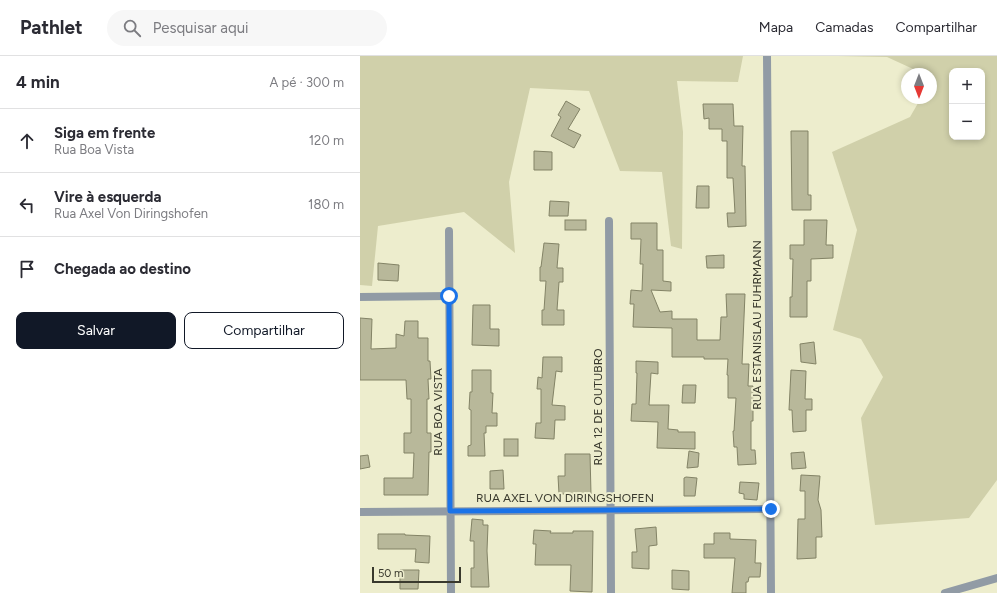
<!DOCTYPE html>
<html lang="pt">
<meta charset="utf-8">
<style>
:root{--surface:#fff;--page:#f7f7f7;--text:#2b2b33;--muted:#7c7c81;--line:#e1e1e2;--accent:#111827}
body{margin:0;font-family:Figtree,sans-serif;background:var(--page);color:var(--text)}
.controls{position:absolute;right:12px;top:12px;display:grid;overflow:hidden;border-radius:8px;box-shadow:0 2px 6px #0003}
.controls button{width:36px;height:36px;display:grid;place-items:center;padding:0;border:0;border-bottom:1px solid var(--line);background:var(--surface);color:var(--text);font:20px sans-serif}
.compass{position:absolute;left:541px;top:12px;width:36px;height:36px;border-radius:50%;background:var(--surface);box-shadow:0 2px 6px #0003;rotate:180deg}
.scale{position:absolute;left:12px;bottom:10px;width:89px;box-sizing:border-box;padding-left:4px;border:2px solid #39392d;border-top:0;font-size:11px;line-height:14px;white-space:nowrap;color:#39392d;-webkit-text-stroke:3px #ededcd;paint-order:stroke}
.stop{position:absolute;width:12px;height:12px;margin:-9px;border:3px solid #1a73e8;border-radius:50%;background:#fff}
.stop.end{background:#1a73e8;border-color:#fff;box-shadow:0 1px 4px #0008}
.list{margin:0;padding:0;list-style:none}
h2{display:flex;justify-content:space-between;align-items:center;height:52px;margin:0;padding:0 16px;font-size:17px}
h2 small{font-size:13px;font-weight:400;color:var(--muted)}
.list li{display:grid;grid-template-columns:26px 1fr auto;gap:12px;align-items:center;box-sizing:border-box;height:64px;padding:0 16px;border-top:1px solid var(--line)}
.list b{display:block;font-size:15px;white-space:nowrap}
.list p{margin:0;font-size:13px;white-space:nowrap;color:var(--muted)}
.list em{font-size:13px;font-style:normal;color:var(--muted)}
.actions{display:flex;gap:8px;padding:12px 16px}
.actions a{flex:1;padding:9px 0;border:1px solid var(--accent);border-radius:8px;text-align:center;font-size:14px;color:var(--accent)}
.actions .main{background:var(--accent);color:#fff}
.icon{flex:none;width:22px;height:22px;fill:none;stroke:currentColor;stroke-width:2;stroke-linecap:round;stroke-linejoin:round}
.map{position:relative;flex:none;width:637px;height:537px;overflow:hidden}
header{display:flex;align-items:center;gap:24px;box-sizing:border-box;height:56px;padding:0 20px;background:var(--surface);border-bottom:1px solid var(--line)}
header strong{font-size:19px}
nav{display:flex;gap:22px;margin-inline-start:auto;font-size:14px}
.search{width:280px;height:36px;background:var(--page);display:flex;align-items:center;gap:10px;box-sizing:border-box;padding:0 14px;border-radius:22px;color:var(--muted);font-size:15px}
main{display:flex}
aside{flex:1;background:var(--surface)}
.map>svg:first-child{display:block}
.green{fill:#d0d0aa;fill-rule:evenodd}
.building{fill:#b8b89a;stroke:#838366}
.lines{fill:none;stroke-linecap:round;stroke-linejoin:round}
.minor{stroke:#919ba5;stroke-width:8}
.route{stroke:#1a73e8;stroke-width:5}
.labels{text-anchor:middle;stroke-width:4;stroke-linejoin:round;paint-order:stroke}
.street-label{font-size:12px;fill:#39392d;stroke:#ededcd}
</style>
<header>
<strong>Pathlet</strong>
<div class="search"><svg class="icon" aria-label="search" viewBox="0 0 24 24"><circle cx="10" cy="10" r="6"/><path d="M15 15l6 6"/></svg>Pesquisar aqui</div>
<nav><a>Mapa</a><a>Camadas</a><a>Compartilhar</a></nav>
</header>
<main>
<aside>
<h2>4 min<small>A pé · 300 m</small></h2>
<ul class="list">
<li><svg class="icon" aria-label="ahead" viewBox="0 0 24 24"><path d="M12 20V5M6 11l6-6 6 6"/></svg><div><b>Siga em frente</b><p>Rua Boa Vista</p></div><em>120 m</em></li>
<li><svg class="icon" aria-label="left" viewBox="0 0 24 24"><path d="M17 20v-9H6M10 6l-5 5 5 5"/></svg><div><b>Vire à esquerda</b><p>Rua Axel Von Diringshofen</p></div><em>180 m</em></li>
<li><svg class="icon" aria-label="arrive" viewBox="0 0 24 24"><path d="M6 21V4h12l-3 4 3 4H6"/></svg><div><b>Chegada ao destino</b></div></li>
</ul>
<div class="actions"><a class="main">Salvar</a><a>Compartilhar</a></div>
</aside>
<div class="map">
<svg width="637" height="537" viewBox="0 0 637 537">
<rect width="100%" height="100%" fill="#ededcd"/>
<g class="green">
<path d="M0 0H383L378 26 317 25 323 76 322 193 311 190 302 116 260 115 229 35 170 32 149 126 155 197 104 156 18 170 12 230 0 229Z"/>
<path d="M478 0H637V424L609 462 515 469 501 362 523 321 501 283 473 274 497 174 472 96 550 61 561 42H571V25L572 22 571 21V18H564L527 1ZM592 15H622V81H592Z"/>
</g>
<g class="building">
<path d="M206 45 220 53 208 73 221 79 214 92 191 80 201 61 198 59Z"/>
<path d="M343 48H373L374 70H383L382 110H385L386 170 368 171 367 157H375L373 122H367V85H362V73H349V62L344 63Z"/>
<path d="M431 75H448V139H451V154H432Z"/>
<path d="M174 95 192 96V114H174Z"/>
<path d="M337 130H349V152H336Z"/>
<path d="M190 145 209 146 208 160H189Z"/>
<rect x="205" y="164" width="21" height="10"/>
<path d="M444 164H467L466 189H473V202L451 203V225H447V261H430V241H432L433 203H430V189H444Z"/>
<path d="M271 167H297V194H303V225L311 226V235L291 234 300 256 312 255V263H337V284H360L361 261H367L366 238H385L382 308H389L388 330H393V365H391V394H395L396 408 378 409 377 391H374L373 375H374L376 342H368V319H367L368 303H344V301H312V272L273 271 274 248H270L271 234 282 235 283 208H280L281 183H271Z"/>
<path d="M184 187 199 188 197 212H203V226H199L197 254H204V269H182V254H184L186 225H180V211H181Z"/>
<path d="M364 199V212H347L346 200Z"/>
<path d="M18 207 39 209 38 225 18 224Z"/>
<path d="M113 249H130V273H139V290L112 289Z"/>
<path d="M0 262 12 263 11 293 36 292V278L44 280 45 265H58V282H68V305H70L71 323H68L69 343H67V377H71V396H69L68 439H24V422H53L54 397H44V377H51V343H47L46 324H0Z"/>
<path d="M454 286 456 308 441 306 440 288Z"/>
<path d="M183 301H202V316L196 315 192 349 205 350V364H195L194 383 175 382 176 367H181V333H177L178 321 182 322Z"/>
<path d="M276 305 298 306V318L291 317 289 349H309L308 373 318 374V376H335V393L297 392 298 366 271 365 272 348H276L277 317H276Z"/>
<path d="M112 314H131V337H133L132 357H137V370H126V377H124L125 400H108V390L111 389V354L109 353 110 336H112Z"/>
<path d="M431 314 446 315 445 343H452V354H446V375L433 376 432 354H429Z"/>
<path d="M323 329H336L335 347H322Z"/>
<rect x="144" y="383" width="14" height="17"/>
<path d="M329 395 339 397 338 411 327 412Z"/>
<path d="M444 396 446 412 432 413 431 397Z"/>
<path d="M205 398H230L231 438H199L198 420H205Z"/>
<path d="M8 399 10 411 0 413V400Z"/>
<path d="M143 414 144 433H130V415Z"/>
<path d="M441 419 460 420 458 444 461 454 462 481H456V502L437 503 438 463H445V435H440Z"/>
<path d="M326 421 337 422 335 440H324V422Z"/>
<path d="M380 426 399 427 397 444 384 443V438L379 437Z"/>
<path d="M112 463 123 464V469H128L127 495 129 531H111V512H114V485H110Z"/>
<path d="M296 471 297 489 289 490V513L272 512V496H277L275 473Z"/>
<path d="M174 474 191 475 190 477H213V475H233L232 536 210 535 211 509H175L176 488H173Z"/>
<path d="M354 477H370V483L396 484 395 507H401L400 521H389L388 526H386V537H372L375 502H344V488H354Z"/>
<path d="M18 478H45V479L70 480 69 507 55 506 56 493H18Z"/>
<path d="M40 514H59L58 533H40Z"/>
<path d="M312 514 329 515V534L312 533Z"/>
</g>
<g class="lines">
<g class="minor">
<path d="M407 0 411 537"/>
<path d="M249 165 251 537"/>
<path d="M89 175 91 537"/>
<path d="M0 241 89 240"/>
<path d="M0 456 411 453"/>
<path d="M585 537 637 522"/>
</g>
</g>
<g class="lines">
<path class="route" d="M89 240 90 455 411 453"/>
</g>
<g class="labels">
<g class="street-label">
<text transform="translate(397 269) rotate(-90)" y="4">RUA ESTANISLAU FUHRMANN</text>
<text transform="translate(238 351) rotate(-90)" y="4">RUA 12 DE OUTUBRO</text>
<text transform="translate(78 356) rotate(-90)" y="4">RUA BOA VISTA</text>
<text x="205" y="446">RUA AXEL VON DIRINGSHOFEN</text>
</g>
</g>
</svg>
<div class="controls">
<button>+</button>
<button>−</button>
</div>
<svg class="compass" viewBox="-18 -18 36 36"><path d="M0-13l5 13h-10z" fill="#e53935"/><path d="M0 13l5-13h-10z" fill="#7c7c81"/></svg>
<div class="scale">50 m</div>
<div class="stop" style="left:89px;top:240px"></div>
<div class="stop end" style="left:411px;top:453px"></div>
</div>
</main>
